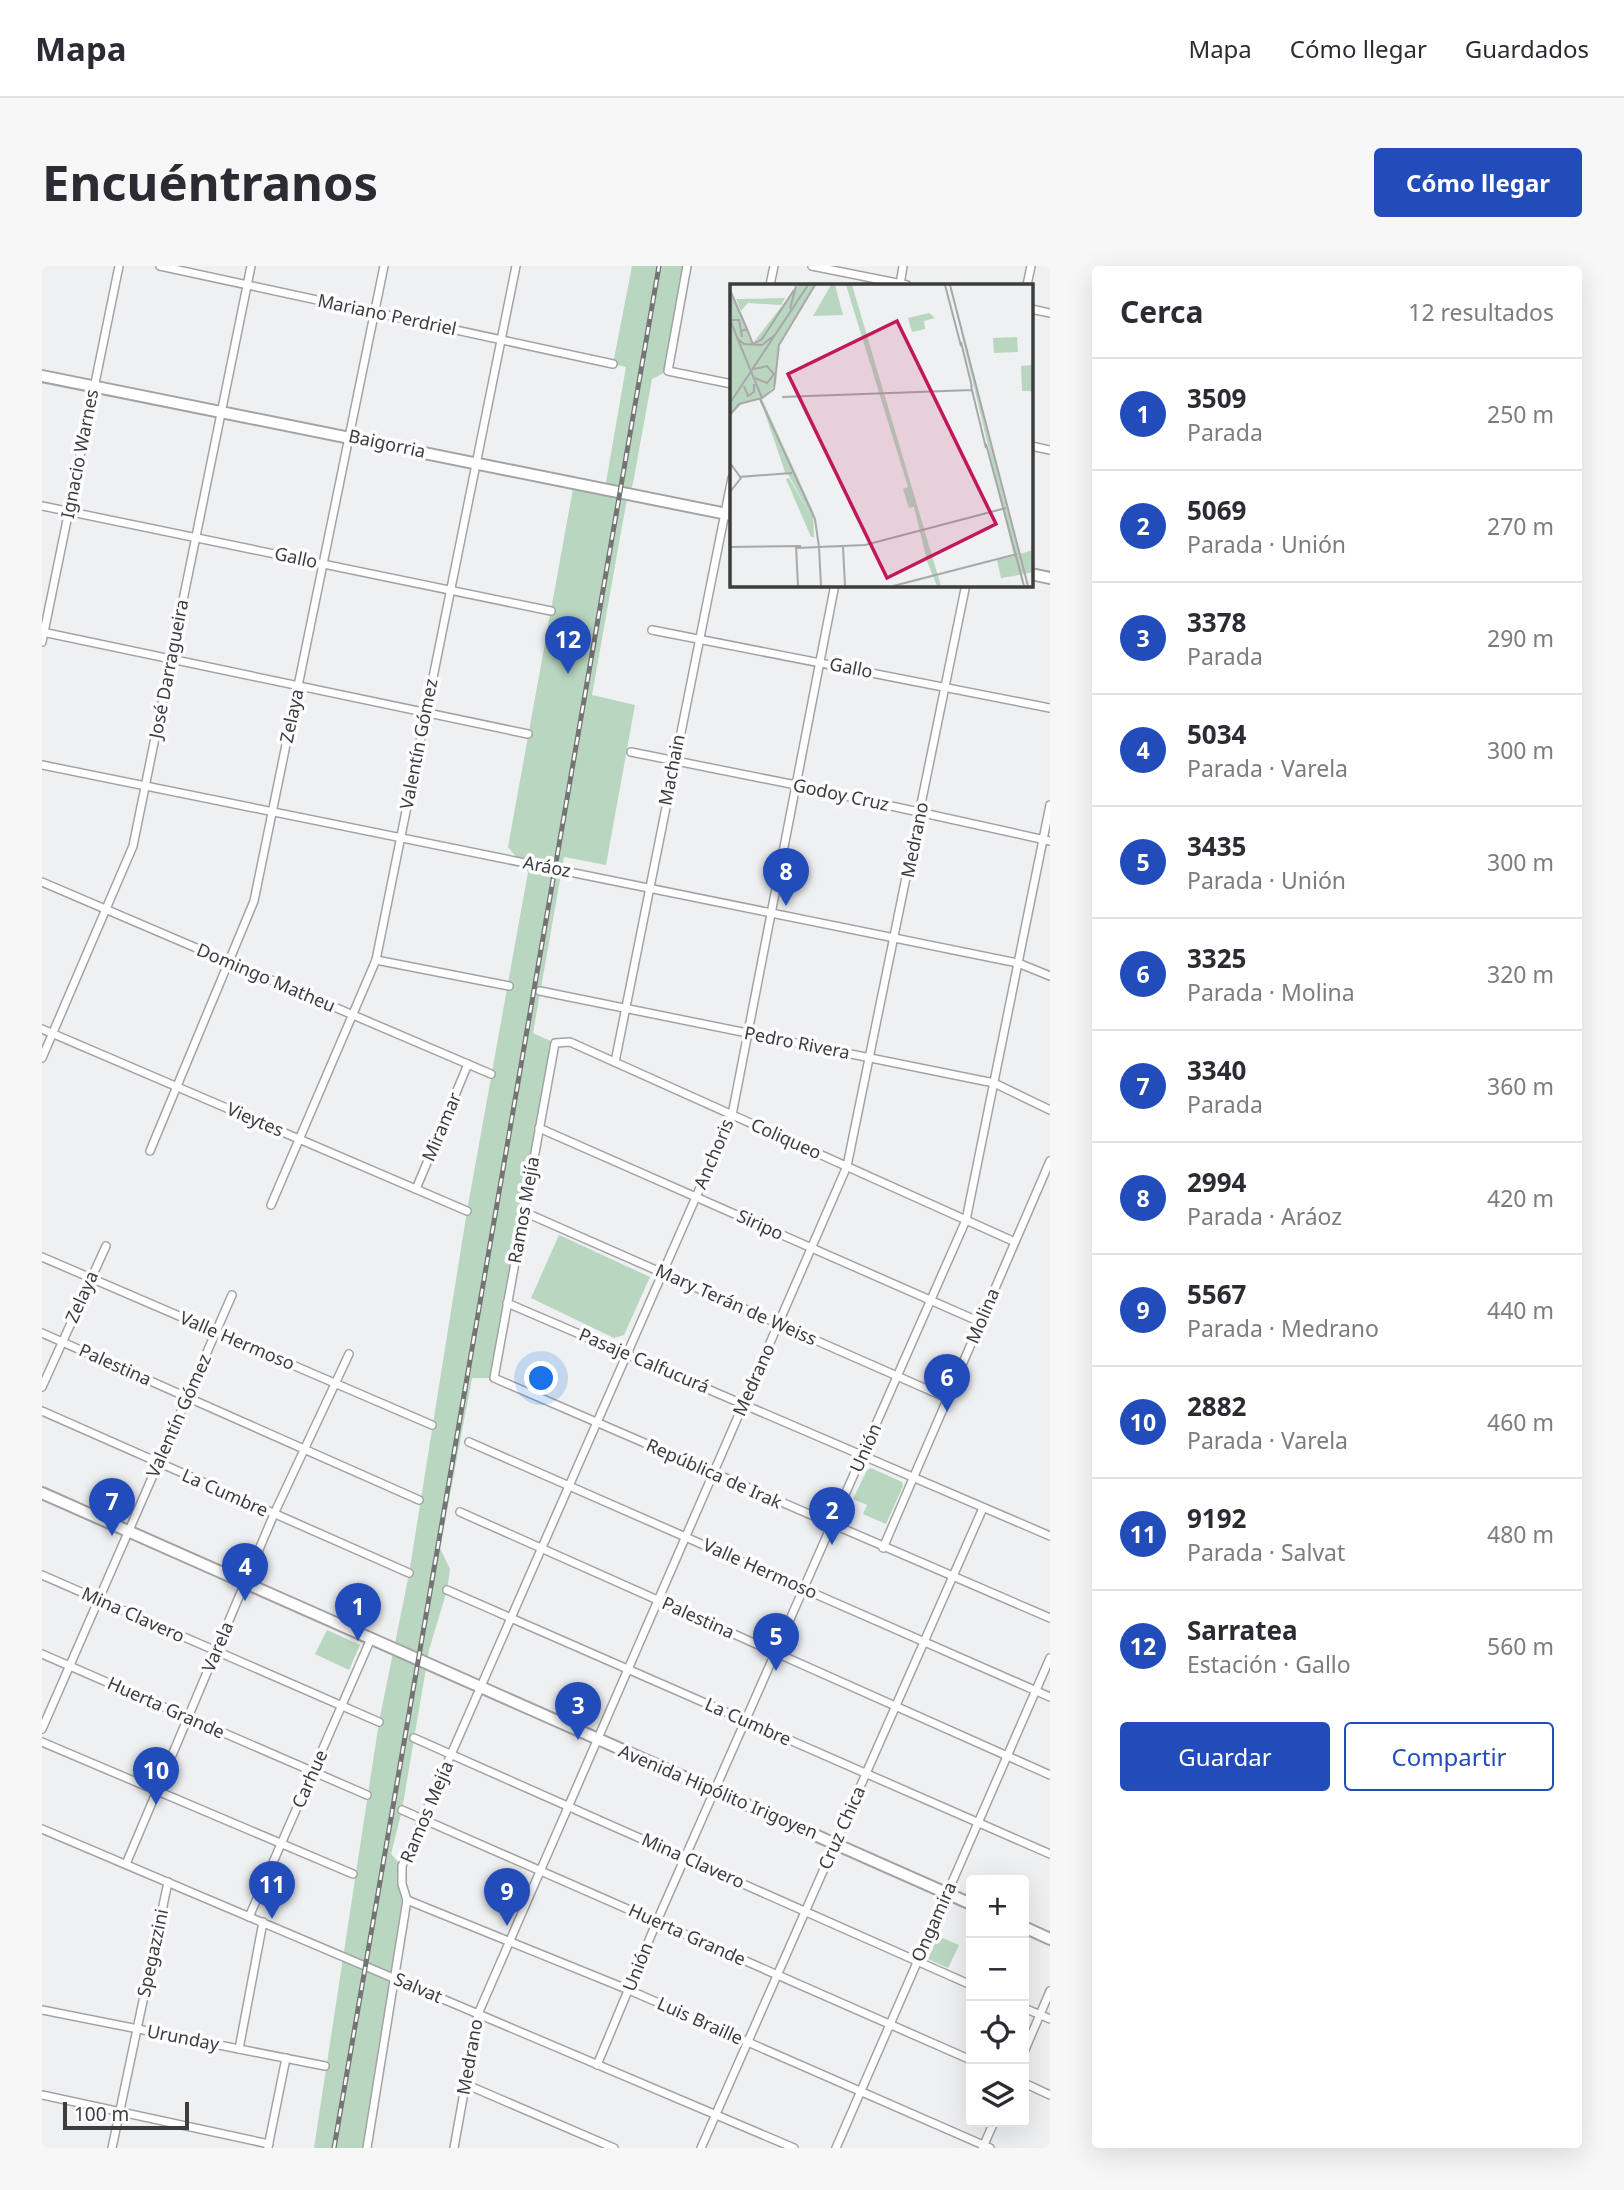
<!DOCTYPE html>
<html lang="es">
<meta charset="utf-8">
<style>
:root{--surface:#fff;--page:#f7f7f7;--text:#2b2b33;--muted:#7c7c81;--line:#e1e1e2;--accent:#214cba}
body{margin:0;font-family:"Noto Sans",sans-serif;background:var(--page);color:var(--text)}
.controls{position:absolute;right:21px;bottom:21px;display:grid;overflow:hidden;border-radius:7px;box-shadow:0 7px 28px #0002}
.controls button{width:63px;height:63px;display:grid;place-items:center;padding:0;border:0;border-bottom:2px solid var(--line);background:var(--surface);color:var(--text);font:35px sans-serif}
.scale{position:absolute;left:21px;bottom:18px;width:126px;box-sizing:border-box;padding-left:7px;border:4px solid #3d3d3d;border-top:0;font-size:19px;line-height:24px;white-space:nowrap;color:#3d3d3d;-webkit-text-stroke:5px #fdfdff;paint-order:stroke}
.you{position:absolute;left:500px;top:1113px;width:24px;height:24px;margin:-18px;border:5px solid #fff;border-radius:50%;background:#1a73e8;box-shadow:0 0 0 10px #1a73e833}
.badge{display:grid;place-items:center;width:46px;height:46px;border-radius:50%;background:var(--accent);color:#fff;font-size:23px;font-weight:700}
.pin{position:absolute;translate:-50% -58px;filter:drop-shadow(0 2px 4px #0008)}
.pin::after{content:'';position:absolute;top:37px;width:24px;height:21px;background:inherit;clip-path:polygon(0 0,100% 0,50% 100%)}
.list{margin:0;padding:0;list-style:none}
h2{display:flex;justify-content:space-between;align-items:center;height:91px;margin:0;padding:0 28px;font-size:30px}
h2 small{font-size:23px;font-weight:400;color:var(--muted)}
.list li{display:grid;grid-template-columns:46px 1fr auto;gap:21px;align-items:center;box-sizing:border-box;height:112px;padding:0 28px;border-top:2px solid var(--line)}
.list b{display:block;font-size:26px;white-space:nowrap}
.list p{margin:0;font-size:23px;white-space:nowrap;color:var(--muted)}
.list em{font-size:23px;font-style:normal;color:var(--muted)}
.actions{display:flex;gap:14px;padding:21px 28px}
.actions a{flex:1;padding:16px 0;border:2px solid var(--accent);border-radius:7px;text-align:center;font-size:24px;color:var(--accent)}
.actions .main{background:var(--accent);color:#fff}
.icon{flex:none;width:38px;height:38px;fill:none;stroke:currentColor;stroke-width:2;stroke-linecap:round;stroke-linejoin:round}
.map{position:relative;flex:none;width:1008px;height:1882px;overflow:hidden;border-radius:7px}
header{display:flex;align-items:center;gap:42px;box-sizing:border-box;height:98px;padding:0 35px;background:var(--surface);border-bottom:2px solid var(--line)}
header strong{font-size:33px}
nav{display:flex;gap:38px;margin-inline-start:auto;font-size:24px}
.intro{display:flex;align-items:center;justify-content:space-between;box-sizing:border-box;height:168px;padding:0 42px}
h1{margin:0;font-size:49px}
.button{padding:18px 32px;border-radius:7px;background:var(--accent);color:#fff;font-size:24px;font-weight:700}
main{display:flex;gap:42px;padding:0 42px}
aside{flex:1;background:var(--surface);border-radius:7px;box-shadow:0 7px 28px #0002}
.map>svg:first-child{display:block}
.green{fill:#b8d6c0}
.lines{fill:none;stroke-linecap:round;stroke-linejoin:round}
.street-casing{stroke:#a3a3a5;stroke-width:10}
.secondary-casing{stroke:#a3a3a5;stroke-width:14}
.street{stroke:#fff;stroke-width:7}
.secondary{stroke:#fff;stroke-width:10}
.rail-casing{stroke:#747474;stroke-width:5}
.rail{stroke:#fdfdff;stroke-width:2.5;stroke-dasharray:8;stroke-linecap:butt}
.labels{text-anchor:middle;stroke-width:7;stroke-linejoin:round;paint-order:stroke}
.street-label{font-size:18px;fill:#3d3d3d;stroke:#fdfdff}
.inset-road{fill:none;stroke:#a8a8a9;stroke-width:2}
.view{fill:#c2185b;fill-opacity:0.15;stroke:#c2185b;stroke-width:3.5}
.inset-edge{fill:none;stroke:#3d3d3d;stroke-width:3.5}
</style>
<header>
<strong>Mapa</strong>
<nav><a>Mapa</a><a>Cómo llegar</a><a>Guardados</a></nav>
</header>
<div class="intro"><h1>Encuéntranos</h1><a class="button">Cómo llegar</a></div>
<main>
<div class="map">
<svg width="1008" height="1882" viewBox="0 0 1008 1882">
<rect width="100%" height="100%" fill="#eff0f1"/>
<g class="green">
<path d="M590 0H645L626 105 610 113 591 217 584 238 550 429 593 439 564 599 522 591 491 767 513 777 452 1112H430L398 1282 408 1303 405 1324 387 1384 360 1544 349 1588 360 1600 365 1634 325 1882H272L337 1456 367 1308 425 945 486 606 466 581 532 217 563 222 584 101 571 98Z"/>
<path d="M517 969 608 1011 582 1069 572 1072 489 1032Z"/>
<path d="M829 1202 860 1216 861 1220 844 1258 821 1248 825 1239 811 1233 825 1204Z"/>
<path d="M285 1364 318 1379 307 1404 273 1388Z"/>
<path d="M896 1670 917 1679 906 1702 886 1693Z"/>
</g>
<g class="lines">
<g class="street-casing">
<g id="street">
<path d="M118 0 571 98"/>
<path d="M645 0 626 105 690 118"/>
<path d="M770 0 865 19"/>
<path d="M728 19 732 0"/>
<path d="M858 19 861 0"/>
<path d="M985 19 989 0"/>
<path d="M989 43 1008 47"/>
<path d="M989 180 1008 184"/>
<path d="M0 240 509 345"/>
<path d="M610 364 1008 442"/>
<path d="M0 366 486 468"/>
<path d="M0 376 77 0"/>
<path d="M589 486 754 519 1008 575"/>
<path d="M0 499 976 697 1008 710"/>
<path d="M0 616 449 808"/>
<path d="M334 694 467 720"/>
<path d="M498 725 952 817 1008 844"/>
<path d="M0 763 425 945"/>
<path d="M0 792 91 580 209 0"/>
<path d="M573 796 690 212"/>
<path d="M497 862 938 1056"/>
<path d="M108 885 212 635 342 0"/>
<path d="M374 923 426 798"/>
<path d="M229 939 334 694 474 0"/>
<path d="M482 946 905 1132"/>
<path d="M973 976 528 776 513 777 452 1112 1008 1352"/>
<path d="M0 991 390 1159"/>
<path d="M465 1037 1008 1270"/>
<path d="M0 1067 377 1234"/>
<path d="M0 1121 64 980"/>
<path d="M0 1145 367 1307"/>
<path d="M427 1176 1008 1431"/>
<path d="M418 1246 1008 1509"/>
<path d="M841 1282 1008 895"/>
<path d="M0 1309 337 1456"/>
<path d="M405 1324 1008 1588"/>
<path d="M0 1388 325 1529"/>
<path d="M0 1463 190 1029"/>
<path d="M372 1472 929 1719"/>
<path d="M0 1476 311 1608"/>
<path d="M360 1544 929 1794"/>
<path d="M0 1563 752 1882"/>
<path d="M84 1598 232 1248 307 1088"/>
<path d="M365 1634 587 1724 948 1882"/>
<path d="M207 1651 328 1375"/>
<path d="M982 1742 1008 1753"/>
<path d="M0 1744 283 1800"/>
<path d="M197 1783 221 1656"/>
<path d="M982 1786 1008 1725"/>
<path d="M555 1799 615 1655 924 954 1008 539"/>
<path d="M982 1817 1008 1829"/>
<path d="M423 1818 572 1882"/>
<path d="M0 1829 227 1878"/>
<path d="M226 1881 244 1792"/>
<path d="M941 1881 952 1856"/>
<path d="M70 1882 126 1616"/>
<path d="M325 1882 365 1634 360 1618V1600L690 849 793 318"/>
<path d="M412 1882 436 1748 805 900 924 318"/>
<path d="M659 1882 941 1242"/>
<path d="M794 1882 1008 1392"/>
</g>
</g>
<g class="secondary-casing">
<g id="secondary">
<path d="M0 110 690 249"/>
<path d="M989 308 1008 312"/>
<path d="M0 1227 929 1638"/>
<path d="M982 1661 1008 1673"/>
</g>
</g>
<use href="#street" class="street"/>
<use href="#secondary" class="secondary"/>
<g class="rail-casing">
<path id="rail" d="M292 1882 617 0"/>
</g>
<use href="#rail" class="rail"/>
</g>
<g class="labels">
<g class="street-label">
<text transform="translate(345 49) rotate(12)" y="6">Mariano Perdriel</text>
<text transform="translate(345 178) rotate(12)" y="6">Baigorria</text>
<text transform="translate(38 188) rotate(-79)" y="6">Ignacio Warnes</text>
<text transform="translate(254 292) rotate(12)" y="6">Gallo</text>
<text transform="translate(809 402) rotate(11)" y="6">Gallo</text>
<text transform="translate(127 403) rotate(-79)" y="6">José Darragueira</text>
<text transform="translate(250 450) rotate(-78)" y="6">Zelaya</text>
<text transform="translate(377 478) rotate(-79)" y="6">Valentín Gómez</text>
<text transform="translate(630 504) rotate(-79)" y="6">Machain</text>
<text transform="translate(799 529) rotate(12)" y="6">Godoy Cruz</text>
<text transform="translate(873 574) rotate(-79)" y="6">Medrano</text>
<text transform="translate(505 601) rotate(11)" y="6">Aráoz</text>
<text transform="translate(224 712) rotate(23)" y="6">Domingo Matheu</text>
<text transform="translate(755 777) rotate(11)" y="6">Pedro Rivera</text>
<text transform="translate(213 854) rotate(23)" y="6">Vieytes</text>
<text transform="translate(400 861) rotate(-67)" y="6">Miramar</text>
<text transform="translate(744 873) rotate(24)" y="6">Coliqueo</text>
<text transform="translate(672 888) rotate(-67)" y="6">Anchoris</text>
<text transform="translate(482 944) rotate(-80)" y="6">Ramos Mejía</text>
<text transform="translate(718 959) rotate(24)" y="6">Siripo</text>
<text transform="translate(40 1031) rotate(-66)" y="6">Zelaya</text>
<text transform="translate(694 1039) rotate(24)" y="6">Mary Terán de Weiss</text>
<text transform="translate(941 1050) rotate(-67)" y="6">Molina</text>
<text transform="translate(195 1075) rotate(23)" y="6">Valle Hermoso</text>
<text transform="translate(602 1095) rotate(23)" y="6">Pasaje Calfucurá</text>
<text transform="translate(73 1099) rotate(24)" y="6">Palestina</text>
<text transform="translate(712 1114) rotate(-66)" y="6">Medrano</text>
<text transform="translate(137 1150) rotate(-66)" y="6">Valentín Gómez</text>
<text transform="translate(824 1182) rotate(-66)" y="6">Unión</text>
<text transform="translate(672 1208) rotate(24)" y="6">República de Irak</text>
<text transform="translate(183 1227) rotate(24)" y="6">La Cumbre</text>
<text transform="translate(718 1303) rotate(24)" y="6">Valle Hermoso</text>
<text transform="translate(91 1349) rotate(24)" y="6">Mina Clavero</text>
<text transform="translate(656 1352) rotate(24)" y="6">Palestina</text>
<text transform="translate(176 1381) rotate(-67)" y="6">Varela</text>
<text transform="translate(124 1442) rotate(24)" y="6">Huerta Grande</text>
<text transform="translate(706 1456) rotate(24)" y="6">La Cumbre</text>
<text transform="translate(268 1513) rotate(-66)" y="6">Carhue</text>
<text transform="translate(676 1526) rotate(23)" y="6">Avenida Hipólito Irigoyen</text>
<text transform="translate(385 1546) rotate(-67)" y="6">Ramos Mejía</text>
<text transform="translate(800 1562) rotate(-66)" y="6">Cruz Chica</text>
<text transform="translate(651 1595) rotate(24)" y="6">Mina Clavero</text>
<text transform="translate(892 1656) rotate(-66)" y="6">Ongamira</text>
<text transform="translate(645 1669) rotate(24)" y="6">Huerta Grande</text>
<text transform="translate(111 1687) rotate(-78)" y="6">Spegazzini</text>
<text transform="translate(596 1701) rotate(-68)" y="6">Unión</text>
<text transform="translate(376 1722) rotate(23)" y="6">Salvat</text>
<text transform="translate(658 1755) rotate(24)" y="6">Luis Braille</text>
<text transform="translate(141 1772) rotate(11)" y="6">Urunday</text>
<text transform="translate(428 1791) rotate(-80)" y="6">Medrano</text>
</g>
</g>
<g transform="translate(688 18)">
<rect width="303" height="303" fill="#eff0f1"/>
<path d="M68 1H85L49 61 46 100 32 115 83 227 84 253H81L56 195 59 194 82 234 58 190 56 191 30 115 14 118 0 131V6L23 59ZM101 1H105L113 31 83 32ZM116 1H122L211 302H207L197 277 184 223 179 224 173 205 178 203ZM220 1 290 270 303 266V288L295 290 271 294 267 276 284 272ZM55 14 51 21 18 19 11 27 6 15ZM199 29 205 34 194 37 195 45 182 48 178 34ZM287 53 288 68 264 69 263 54ZM302 81 303 107H292L291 82Z" fill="#b8d6c0"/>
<path class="inset-road" d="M215 1 231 62M220 1 298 302M0 6 17 45M60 25 66 2M0 36H9L12 53M0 36 32 114M11 47 17 45 23 60 32 55 64 6M8 55 14 60 32 61 46 50M231 58 242 103M24 85 37 82 44 90 37 99 25 94M14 102 18 112 24 108V100M241 102 256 164M52 113 242 106M30 115 85 235 89 263 66 264M0 119 78 1M0 131 9 120 32 114 44 105 49 61 85 1M256 160 294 302M0 179 11 194 0 208M9 193 62 189M66 262 68 302M113 262 115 302M0 263 71 262M91 302 89 263 135 261 276 224M163 302 287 270"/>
<path class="view" d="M167 37 266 240 157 294 58 90Z"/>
<rect width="303" height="303" class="inset-edge"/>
</g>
</svg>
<div class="controls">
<button>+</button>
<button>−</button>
<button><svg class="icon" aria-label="locate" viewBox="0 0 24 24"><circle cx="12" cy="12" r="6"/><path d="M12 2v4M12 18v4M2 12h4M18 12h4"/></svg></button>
<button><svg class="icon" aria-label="layers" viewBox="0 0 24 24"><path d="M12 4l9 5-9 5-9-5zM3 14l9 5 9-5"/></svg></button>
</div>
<div class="scale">100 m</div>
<div class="you"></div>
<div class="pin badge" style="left:316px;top:1375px">1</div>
<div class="pin badge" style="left:790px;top:1279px">2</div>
<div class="pin badge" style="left:536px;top:1474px">3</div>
<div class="pin badge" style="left:203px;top:1335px">4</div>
<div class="pin badge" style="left:734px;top:1405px">5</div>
<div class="pin badge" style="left:905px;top:1146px">6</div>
<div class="pin badge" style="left:70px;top:1270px">7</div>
<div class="pin badge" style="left:744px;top:640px">8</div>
<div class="pin badge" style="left:465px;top:1660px">9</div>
<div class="pin badge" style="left:114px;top:1539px">10</div>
<div class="pin badge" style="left:230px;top:1653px">11</div>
<div class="pin badge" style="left:526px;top:408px">12</div>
</div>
<aside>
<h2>Cerca<small>12 resultados</small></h2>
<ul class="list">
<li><span class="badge">1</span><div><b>3509</b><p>Parada</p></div><em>250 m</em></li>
<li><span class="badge">2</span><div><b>5069</b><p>Parada · Unión</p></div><em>270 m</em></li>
<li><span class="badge">3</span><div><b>3378</b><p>Parada</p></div><em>290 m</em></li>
<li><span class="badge">4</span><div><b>5034</b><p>Parada · Varela</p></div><em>300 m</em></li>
<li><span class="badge">5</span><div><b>3435</b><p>Parada · Unión</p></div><em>300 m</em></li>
<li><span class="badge">6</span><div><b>3325</b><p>Parada · Molina</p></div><em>320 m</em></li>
<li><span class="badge">7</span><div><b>3340</b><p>Parada</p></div><em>360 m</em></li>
<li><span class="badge">8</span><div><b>2994</b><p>Parada · Aráoz</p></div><em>420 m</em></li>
<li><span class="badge">9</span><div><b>5567</b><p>Parada · Medrano</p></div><em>440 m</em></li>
<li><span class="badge">10</span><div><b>2882</b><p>Parada · Varela</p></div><em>460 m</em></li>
<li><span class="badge">11</span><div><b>9192</b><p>Parada · Salvat</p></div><em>480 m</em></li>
<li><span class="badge">12</span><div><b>Sarratea</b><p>Estación · Gallo</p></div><em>560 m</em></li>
</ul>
<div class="actions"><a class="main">Guardar</a><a>Compartir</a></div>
</aside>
</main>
